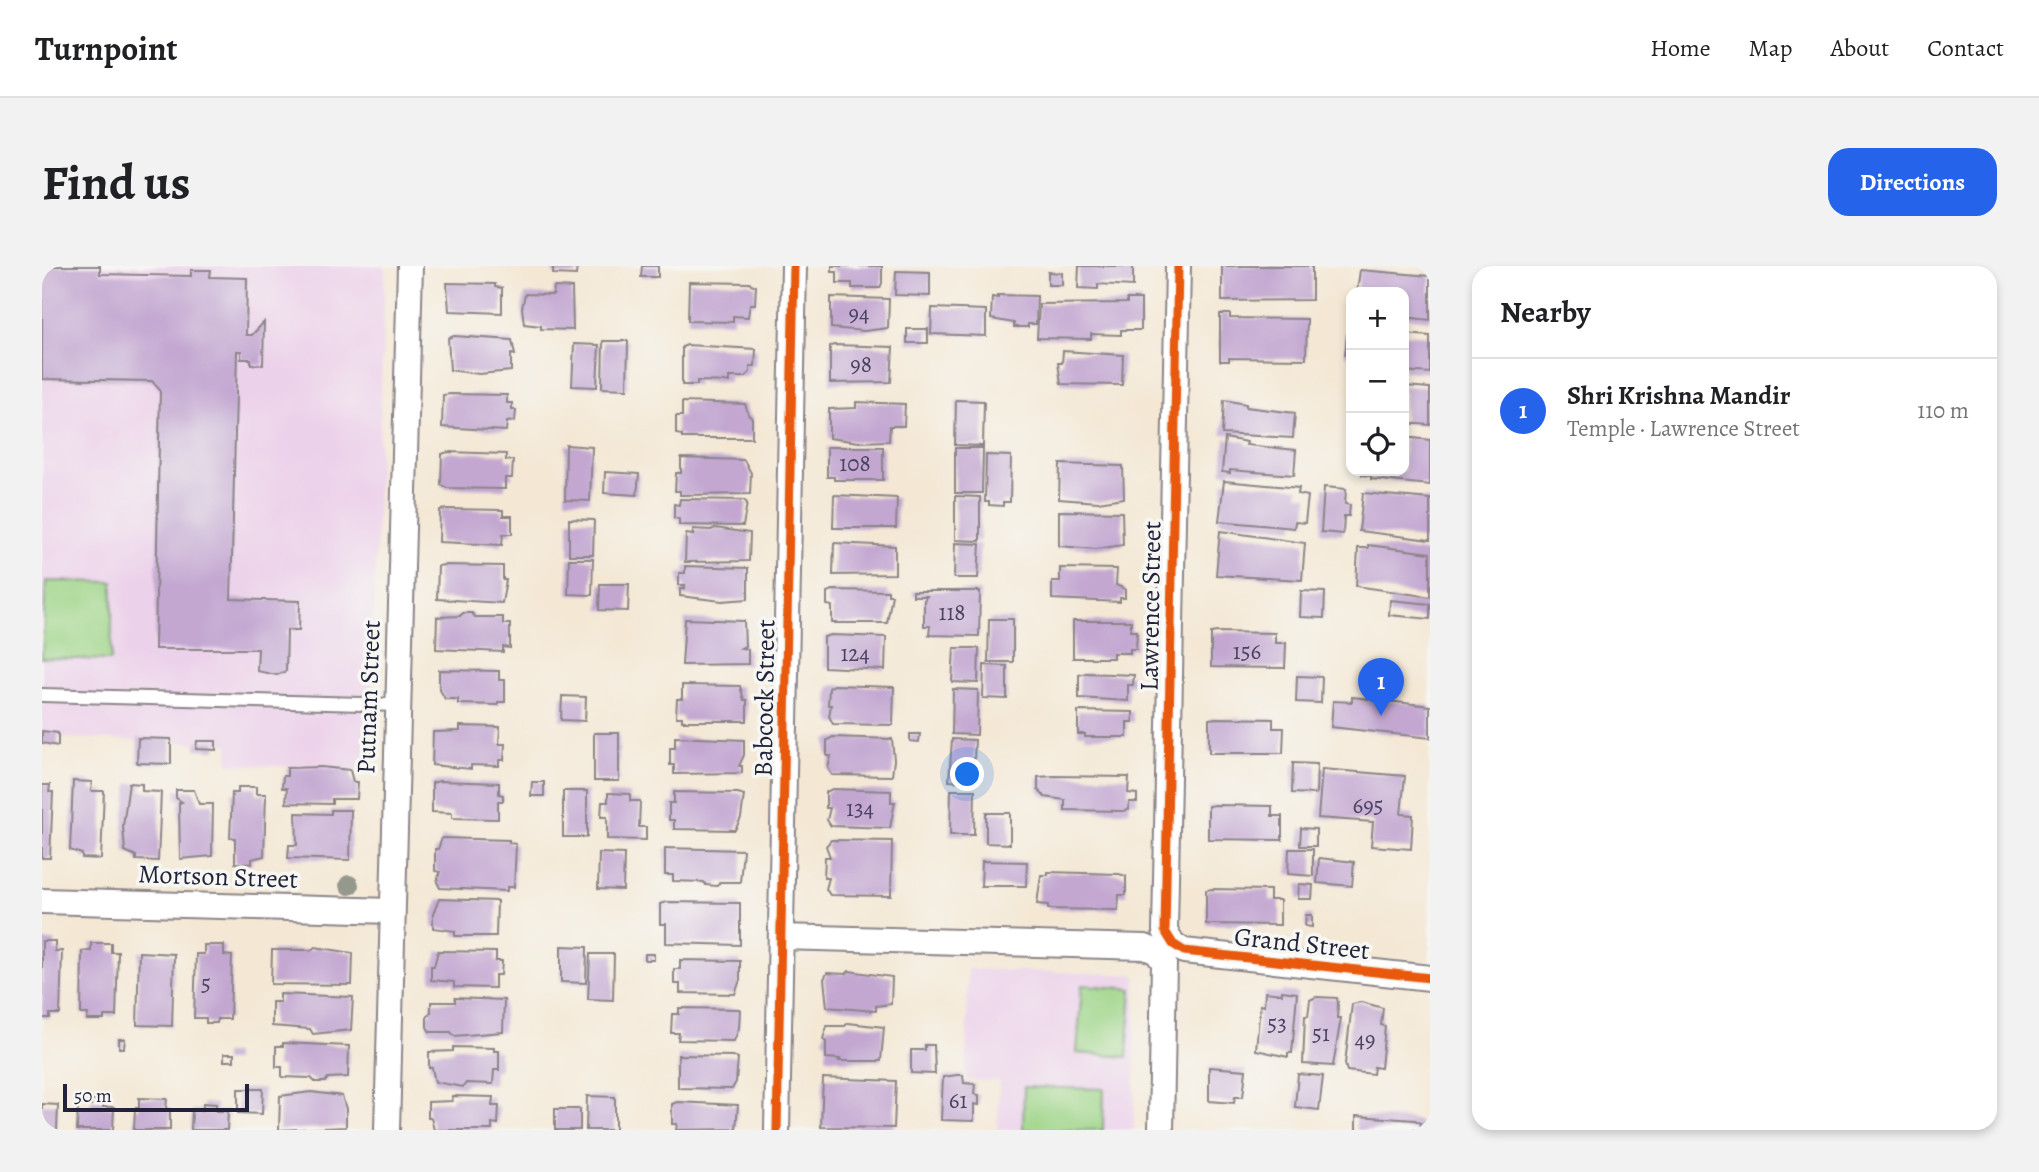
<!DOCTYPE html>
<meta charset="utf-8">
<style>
:root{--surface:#fff;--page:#f2f2f2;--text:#202124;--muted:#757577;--line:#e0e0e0;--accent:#2563eb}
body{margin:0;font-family:Alegreya,serif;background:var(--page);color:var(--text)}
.controls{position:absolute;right:21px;top:21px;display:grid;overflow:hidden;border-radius:14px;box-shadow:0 4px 10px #0003}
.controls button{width:63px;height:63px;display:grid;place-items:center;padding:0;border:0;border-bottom:2px solid var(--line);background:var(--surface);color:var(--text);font:35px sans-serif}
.scale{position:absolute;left:21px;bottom:18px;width:186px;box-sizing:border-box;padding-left:7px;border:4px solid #22223b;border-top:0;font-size:19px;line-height:24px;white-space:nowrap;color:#22223b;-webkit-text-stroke:5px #f6f6f2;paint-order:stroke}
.you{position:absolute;left:926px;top:509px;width:24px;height:24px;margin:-18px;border:5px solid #fff;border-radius:50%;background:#1a73e8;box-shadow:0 0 0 10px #1a73e833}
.badge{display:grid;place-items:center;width:46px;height:46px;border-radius:50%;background:var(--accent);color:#fff;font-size:23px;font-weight:700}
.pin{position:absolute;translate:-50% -58px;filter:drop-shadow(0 2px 4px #0008)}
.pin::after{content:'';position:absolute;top:37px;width:24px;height:21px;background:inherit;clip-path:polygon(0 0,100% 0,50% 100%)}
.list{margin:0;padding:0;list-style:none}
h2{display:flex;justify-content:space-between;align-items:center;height:91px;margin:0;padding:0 28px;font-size:30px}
h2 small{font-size:23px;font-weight:400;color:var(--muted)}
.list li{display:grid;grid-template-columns:46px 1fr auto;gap:21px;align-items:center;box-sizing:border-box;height:105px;padding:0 28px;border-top:2px solid var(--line)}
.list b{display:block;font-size:26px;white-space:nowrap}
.list p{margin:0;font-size:23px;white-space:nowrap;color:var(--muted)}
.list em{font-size:23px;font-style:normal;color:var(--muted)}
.icon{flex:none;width:38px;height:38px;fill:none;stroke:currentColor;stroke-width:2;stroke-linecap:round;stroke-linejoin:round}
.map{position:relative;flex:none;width:1388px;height:864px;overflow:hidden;border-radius:21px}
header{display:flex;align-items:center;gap:42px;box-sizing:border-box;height:98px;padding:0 35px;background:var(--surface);border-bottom:2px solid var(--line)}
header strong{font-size:33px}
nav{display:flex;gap:38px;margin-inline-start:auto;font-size:24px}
.intro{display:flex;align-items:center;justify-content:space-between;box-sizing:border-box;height:168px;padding:0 42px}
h1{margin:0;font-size:49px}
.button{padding:18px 32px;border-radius:21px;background:var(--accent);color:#fff;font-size:24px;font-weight:700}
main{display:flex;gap:42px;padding:0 42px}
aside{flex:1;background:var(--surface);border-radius:21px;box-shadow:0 4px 10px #0003}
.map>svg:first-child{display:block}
.built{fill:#ecd1ea}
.green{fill:#9dd486;stroke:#607b60;stroke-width:2}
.building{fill:#c3a7d1}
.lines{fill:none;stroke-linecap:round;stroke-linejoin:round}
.lane-casing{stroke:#8b8588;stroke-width:16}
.street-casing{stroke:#8b8588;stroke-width:28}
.lane{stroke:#fff;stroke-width:12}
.street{stroke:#fff;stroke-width:24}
.cycleway-casing{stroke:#f6f6f2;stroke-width:13}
.cycleway{stroke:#e8590c;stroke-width:9}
.tree{fill:#95988d}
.labels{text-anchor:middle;stroke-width:7;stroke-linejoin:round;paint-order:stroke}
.number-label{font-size:23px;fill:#4a4360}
.street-label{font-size:26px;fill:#22223b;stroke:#f6f6f2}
</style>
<header>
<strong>Turnpoint</strong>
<nav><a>Home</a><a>Map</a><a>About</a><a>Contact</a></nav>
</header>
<div class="intro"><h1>Find us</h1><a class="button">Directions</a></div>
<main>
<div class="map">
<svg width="1388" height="864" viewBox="0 0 1388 864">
<rect width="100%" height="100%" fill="#f6f6f2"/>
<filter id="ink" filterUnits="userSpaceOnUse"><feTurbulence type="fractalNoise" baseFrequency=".0143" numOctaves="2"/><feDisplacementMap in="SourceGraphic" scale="14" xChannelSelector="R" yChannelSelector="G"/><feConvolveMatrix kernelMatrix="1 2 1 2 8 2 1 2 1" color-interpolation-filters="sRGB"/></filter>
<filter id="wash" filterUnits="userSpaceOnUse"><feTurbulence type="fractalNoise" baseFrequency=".00686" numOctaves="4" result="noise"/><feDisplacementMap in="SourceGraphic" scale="28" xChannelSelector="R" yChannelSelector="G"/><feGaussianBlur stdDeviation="1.57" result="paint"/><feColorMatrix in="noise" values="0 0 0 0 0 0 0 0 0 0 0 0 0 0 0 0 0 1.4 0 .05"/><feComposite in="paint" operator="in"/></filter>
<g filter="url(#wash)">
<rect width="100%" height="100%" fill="#f4e8d5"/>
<g class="built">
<path d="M0 0H343L327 504 186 498 187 478 0 471Z"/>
<path d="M926 703 1094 709 1092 864H955L958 815 924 814Z"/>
</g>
<g class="green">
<path d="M4 315 71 316 69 394 0 392Z"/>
<path d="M1040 719 1090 723 1085 791 1035 787Z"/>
<path d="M982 821 1062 823 1061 864H981Z"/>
</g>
<g id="blocks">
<g class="building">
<path d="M0 0H58V8L149 10V4H169L168 11 205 12 204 69H210L222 56 221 99 209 98V93H199V85H195L189 333 258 335 257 364H245L244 405 235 409 215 405 216 383H113L118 124 110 115 0 113Z"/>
<path d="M511 0H535L534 9 511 8Z"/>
<path d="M600 0H616V11H599Z"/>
<path d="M790 0H840V17L838 22H810V17H795V6H790Z"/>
<path d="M1037 0H1091V20L1056 18V23L1036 22Z"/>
<path d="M1180 0H1270V34L1180 35Z"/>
<path d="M1318 4 1388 10V54L1362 51V26H1315Z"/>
<path d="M854 5 888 6V30L853 29Z"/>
<path d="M1006 6 1020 7V19H1006Z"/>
<path d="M647 16 707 17 714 20 713 38H708L706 51 691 50V56L646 55Z"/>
<path d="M405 17 453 18V21L460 22V47L407 45Z"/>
<path d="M512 21 530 22 531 64 499 63V60L482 58 480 42 483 28 511 29Z"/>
<path d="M956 29 995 30 994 58H986V61H972V57L949 53 950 31 956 32Z"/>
<path d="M789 31 847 33 846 62 822 65 789 62Z"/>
<path d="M1085 33H1099V64H1079V69L1049 68V73L995 72 997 38 1085 37Z"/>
<path d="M890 42 944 44V70L889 68Z"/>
<path d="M1178 48H1188V52L1265 53 1264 93 1187 92V95H1178Z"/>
<rect x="865" y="63" width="21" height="14"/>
<path d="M1305 68 1309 69V89H1303Z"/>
<path d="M1362 68 1388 70V107L1362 105Z"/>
<path d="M412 70 470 74 473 89 469 88V105L437 108 408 104 406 72Z"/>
<path d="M561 75H586L585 123 560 122Z"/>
<path d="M532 78 557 79 555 121 530 120Z"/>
<path d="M645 79 714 83 713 100H708V106L703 111H687V116L655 115V119H640V81Z"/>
<path d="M793 79 851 81 849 116 788 117V80Z"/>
<path d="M1021 85 1081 89 1080 119 1019 118 1016 97H1020Z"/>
<path d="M1362 120 1388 122V159L1362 157Z"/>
<path d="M408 128 465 129V137H470V144H474L473 155 465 156 464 165 400 161 401 129Z"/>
<path d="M914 134 942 135 941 180 913 179Z"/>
<path d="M1182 134 1204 138V141L1253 147 1251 172 1180 168Z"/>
<path d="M640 136 703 138 707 150 710 151V172H640V169L634 168V150H640Z"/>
<path d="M814 136 863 138 862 160H848L847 175 817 176 787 172V143L814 142Z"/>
<path d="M1362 171 1388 174V219L1329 213V210L1320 209V205H1362Z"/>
<path d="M1183 172 1205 176 1204 179 1254 184 1252 209 1188 204V207L1180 206Z"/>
<path d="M524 179 550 181 548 235 523 234Z"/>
<path d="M785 181H841V214H792V211H785Z"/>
<path d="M913 182H941L940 227H913Z"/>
<path d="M406 186 464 188V194H471L470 212H463V223L405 222 399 219 400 188Z"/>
<path d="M944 189 969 190 968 236H961V240L947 239V236H943Z"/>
<path d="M639 192 702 194 709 207 708 228 638 229V225H633L634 207H639Z"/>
<path d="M1018 198 1081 200 1082 232 1056 236 1017 233Z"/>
<path d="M563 206 597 208 595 229 562 227Z"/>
<path d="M1182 215 1257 222 1256 228 1266 230 1263 257 1253 256 1252 262 1177 255Z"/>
<path d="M1282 221 1304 223 1303 238 1308 239 1307 250H1302L1301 268 1279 266Z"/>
<path d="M1321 227 1388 233V274L1317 265Z"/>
<path d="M792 229 855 232 854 262H791Z"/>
<path d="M913 230 938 231V275L913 274Z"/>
<path d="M638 233 702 234 705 237 701 260 637 259V253L632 252V238L637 239Z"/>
<path d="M405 243 461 244V250H470V268H461L460 279 397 276 398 244Z"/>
<path d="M1017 245 1080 246 1081 279 1054 283 1017 280Z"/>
<path d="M527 253 552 254 551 289H527Z"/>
<path d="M673 262 708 267 707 295 643 296 644 268 651 269V263L669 264Z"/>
<path d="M1178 265 1263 277 1260 314 1174 309Z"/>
<path d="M792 277 853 280V308L791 309Z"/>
<path d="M913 277 938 278 936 312H912Z"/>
<path d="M1326 279 1388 287V331L1314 320 1316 282H1326Z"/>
<path d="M527 293H551L550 329 526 328Z"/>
<path d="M402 299 461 300V314H464L460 337 395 333 396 300Z"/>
<path d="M643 300 706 302V333L680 335 638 330V323H643V319H637V307H643Z"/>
<path d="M1018 302 1075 303 1074 319 1083 323V332H1078V336L1010 333V315H1018Z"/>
<path d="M558 318H587L586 345 557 344Z"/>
<path d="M791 324 846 325V329H850L845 357H790V340L785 339V326Z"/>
<path d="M871 325H938L937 370 887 369 888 360H882V334L885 330H871Z"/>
<path d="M1259 325 1283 326 1282 352 1258 351Z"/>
<path d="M1348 334 1388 338V353L1347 349Z"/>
<path d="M421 347H430L433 351H461V358H468V382L461 381V386L394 383 395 351 418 350Z"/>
<path d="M643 353 702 355 703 380 699 382 706 383V398L640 399Z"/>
<path d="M947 353H971V396H946Z"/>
<path d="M1031 355H1089V365H1095L1094 383H1088V387H1071V392H1031Z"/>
<path d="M1175 366 1233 367V377H1244L1243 402 1169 401V367Z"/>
<path d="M789 369 844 371 843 404 782 401V371Z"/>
<path d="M912 382H937L936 417 910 416Z"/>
<path d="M942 399 965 400V433L941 432Z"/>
<path d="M397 404 457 405V414H463V436H456V439L416 438V433H403L397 422Z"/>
<path d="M1044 407 1092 409 1091 419H1086V435L1037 432V409Z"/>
<path d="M1255 410 1280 411 1279 437 1254 436Z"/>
<path d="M640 419 698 420 702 434H705V455H640V451H634L635 433H640Z"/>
<path d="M792 419 852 421 851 459 791 458 787 450 789 439H786L787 422Z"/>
<path d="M911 423 936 424 935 469 910 468Z"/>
<path d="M520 430 544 431 543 455 519 454Z"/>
<path d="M1310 431 1388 440V472L1289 461 1291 435 1310 436Z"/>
<path d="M1036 445 1091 446V456H1085V471H1043V468H1036Z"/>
<path d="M1174 452 1231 453V462H1242L1241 487H1167V453Z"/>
<path d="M418 460 458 461 457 478H463L462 494H457V500L429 499V503L390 499 391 466 418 465Z"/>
<path d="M0 465 16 467V480L0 477Z"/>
<rect x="552" y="467" width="25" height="48"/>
<path d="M868 468H878L877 476 868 475Z"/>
<path d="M633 471 702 474V489L697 500H700V507L632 508V499H628V482H633Z"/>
<path d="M791 471 850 473 852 494 850 510 790 509 786 502 789 490H785V474Z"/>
<path d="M96 472 129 473V498L95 497Z"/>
<path d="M910 473 933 474 931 516 907 515Z"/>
<path d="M155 475H174V484L154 483Z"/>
<path d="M1251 497 1275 498 1274 528 1250 527Z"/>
<path d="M279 501 308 504 311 516H316L315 533H290V538L244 537 245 522H240L241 510H245V502Z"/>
<path d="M1280 503 1363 510 1359 548 1371 549 1369 583 1329 580 1331 556 1276 552Z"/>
<path d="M1013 510 1087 511 1086 527 1095 528V536H1087V544L1080 545 1023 544V534L1003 531 996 524V511Z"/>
<path d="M31 515 50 516 49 525H62L59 593 40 592V588L28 584Z"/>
<path d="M397 515 457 517V528L461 529V535H456V553L410 552V547L390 546V517Z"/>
<path d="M490 516H502V530H489Z"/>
<path d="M87 517 100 518V525L119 526 116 595 94 594V590L83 585 81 560Z"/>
<path d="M0 519H8L7 526H11L8 592H0Z"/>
<path d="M196 521H214V528H224L222 590 210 593V598L193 597V572H188L190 527H196Z"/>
<path d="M790 523 849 525V536H853L848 562 789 560 785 554 788 542H784V526Z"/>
<path d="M134 524H152L157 538H171L170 590 138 593 137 537 140 536 134 532Z"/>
<path d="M909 524H933L932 569H908Z"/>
<rect x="521" y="525" width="24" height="46"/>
<path d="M632 526 696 527 702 529 699 552 693 564 632 563V554H627V537H632Z"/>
<path d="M566 527 588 528V535H598L597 561H604V574L565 573V551H559L560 536H566Z"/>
<path d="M1173 539 1230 540V550H1240V574L1166 573V540Z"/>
<path d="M289 544H309L308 594 246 592 247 579H255L254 547 289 548Z"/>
<path d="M944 547H968V578L944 577Z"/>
<path d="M1259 562 1274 563V580H1258Z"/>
<path d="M400 572 467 574V577L474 578 472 621H465V625L398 622 395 616 398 606 393 605V583H396Z"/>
<path d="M789 574 850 575 849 630 788 629 784 623 787 612H782L783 591H788L784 580Z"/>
<path d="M623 582 701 584 698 616H678L675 620 664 619 662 616 631 615V609H623Z"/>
<path d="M1247 583H1271V610L1246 608Z"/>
<path d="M557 587 582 588 581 624 556 623Z"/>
<path d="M1277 592 1312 596 1310 620 1275 617Z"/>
<path d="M940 595 985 596 984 620H939Z"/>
<path d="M1006 606 1077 608 1084 610V629H1077L1076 644 1006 643V639L995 638 999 609H1006Z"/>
<path d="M1257 618 1271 619 1270 633H1256Z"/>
<path d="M1170 623 1228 624V634H1238V659L1164 658V624Z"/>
<path d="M397 633 455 635 454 670H413V665L391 662V648Z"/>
<path d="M624 636 698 637V679L624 677V658H618V638Z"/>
<path d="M1264 649H1270V661L1263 660Z"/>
<path d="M0 675H13V685H20L18 748H8V752H0Z"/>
<path d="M49 677H69V686H76L74 750H62V754H45L46 748H39L40 685H49Z"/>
<path d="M162 679H182V689L190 690 188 753H175V757H164V752H152L154 688H162Z"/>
<path d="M519 680 545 681 544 717 519 716Z"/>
<path d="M273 681 311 687 310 719 229 718 230 684H269Z"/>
<path d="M396 685 454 686V695H460L459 709H453V722L412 721V716L389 714V700H392Z"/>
<path d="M97 686 132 688 130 760 95 759Z"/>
<path d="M548 688H572L571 734 546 733Z"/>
<rect x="603" y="688" width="9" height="6"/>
<path d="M638 694 698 695V714L693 728 638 727V718H632V703H638Z"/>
<path d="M807 705 850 711 849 738 834 740V745L785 741 782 713 785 707 804 708Z"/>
<path d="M1240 725 1255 727 1250 787H1246V791L1214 784 1218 739 1222 740 1223 726 1240 728Z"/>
<path d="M238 728 311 731 309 764 271 768 268 763 230 760V736H238Z"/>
<path d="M1274 731 1295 732 1296 737 1295 752H1299L1291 800 1261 798 1263 750H1266L1268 734Z"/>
<path d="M413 732 462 734 461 766 412 770 409 766H388L385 761V750L389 746V736H413Z"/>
<path d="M1319 736 1341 742 1339 759 1343 760 1339 802 1332 801 1331 808 1305 805 1303 798 1310 738Z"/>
<path d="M637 742 698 743 697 762 692 775 636 774 637 767H629L630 748H637Z"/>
<path d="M806 757 842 761 839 795H797L798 793 784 792V776L781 773 785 760H803Z"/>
<path d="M77 773H83L82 782H77Z"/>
<path d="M241 777 307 780 306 811 286 812 283 816H273L269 812 240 811V801H234V780H241Z"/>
<path d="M883 779H892L893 808 869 807V784H883Z"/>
<path d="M411 781 452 782V785H457V804H452L451 818 424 817 421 821 393 816 390 802H387V786L411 785Z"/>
<rect x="182" y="788" width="10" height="7"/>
<path d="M636 789 691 790 696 792 694 816 690 823 636 822Z"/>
<path d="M1167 801 1204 804 1201 831H1193L1192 837 1167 835Z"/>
<path d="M1256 808 1281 810 1277 844 1253 841Z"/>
<path d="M915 809H921L922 817 933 818 932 828 937 829V839L932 838V855L899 854 901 811Z"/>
<path d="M781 812 854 815 852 862 779 861Z"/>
<path d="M196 823H221L220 848 196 847Z"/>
<path d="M269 826 300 830 304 843V861L237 864 238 830Z"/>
<path d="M410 830 451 831 450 840H457L456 858 450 857V864H392L389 852H386V836L410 835Z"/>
<path d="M545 830 573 831V864H544Z"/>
<path d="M97 832 125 833 124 843H128V864H92L93 842H97Z"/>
<path d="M49 834H61V841H72L71 864H35L36 839H49Z"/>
<path d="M635 836 696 839 694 863 634 864 635 858H630V838Z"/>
<path d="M161 837 174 838V845H186L185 864H149L150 844H161Z"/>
<path d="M0 838 16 839 15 864H0Z"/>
<rect x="513" y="843" width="25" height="21"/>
<path d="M1314 850 1373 854 1379 857 1378 864H1314Z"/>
</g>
</g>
</g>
<g filter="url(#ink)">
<use href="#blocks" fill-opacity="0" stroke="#8b8588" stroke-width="2"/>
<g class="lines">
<g class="lane-casing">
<path id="lane" d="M0 429 356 439"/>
</g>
<g class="street-casing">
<g id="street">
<path d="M1136 0 1123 665 1131 678 1142 685 1388 712"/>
<path d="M0 635 350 645"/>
<path d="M739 671 1103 681 1115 686 1122 696 1119 864"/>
<path d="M345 864 368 0"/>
<path d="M735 864 752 0"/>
</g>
</g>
<use href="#lane" class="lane"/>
<use href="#street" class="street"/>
<g class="cycleway-casing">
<g id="cycleway">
<path d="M1136 0 1123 665 1131 678 1142 685 1388 712"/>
<path d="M735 864 752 0"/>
</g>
</g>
<use href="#cycleway" class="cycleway"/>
</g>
<circle class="tree" cx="307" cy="619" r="10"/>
</g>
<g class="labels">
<g class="number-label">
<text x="817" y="55">94</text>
<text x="819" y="106">98</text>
<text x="813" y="205">108</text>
<text x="910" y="354">118</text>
<text x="1205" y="393">156</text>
<text x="813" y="395">124</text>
<text x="1326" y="547">695</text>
<text x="818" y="550">134</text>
<text x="164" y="725">5</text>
<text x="1235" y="765">53</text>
<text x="1279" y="775">51</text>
<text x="1323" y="781">49</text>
<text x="916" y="842">61</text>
</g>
<g class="street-label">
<text transform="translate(1108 340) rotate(-89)" y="9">Lawrence Street</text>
<text transform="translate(326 431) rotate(-88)" y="9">Putnam Street</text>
<text transform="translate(722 432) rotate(-89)" y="9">Babcock Street</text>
<text transform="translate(176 610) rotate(2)" y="9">Mortson Street</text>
<text transform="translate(1260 677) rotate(6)" y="9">Grand Street</text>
</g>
</g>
</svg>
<div class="controls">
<button>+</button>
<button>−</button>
<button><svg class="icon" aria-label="locate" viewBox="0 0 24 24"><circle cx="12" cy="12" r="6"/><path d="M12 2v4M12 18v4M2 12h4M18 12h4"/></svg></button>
</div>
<div class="scale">50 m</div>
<div class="you"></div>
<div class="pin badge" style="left:1339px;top:450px">1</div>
</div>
<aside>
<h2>Nearby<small></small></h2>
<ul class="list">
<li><span class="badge">1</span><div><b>Shri Krishna Mandir</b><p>Temple · Lawrence Street</p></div><em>110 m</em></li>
</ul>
</aside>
</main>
